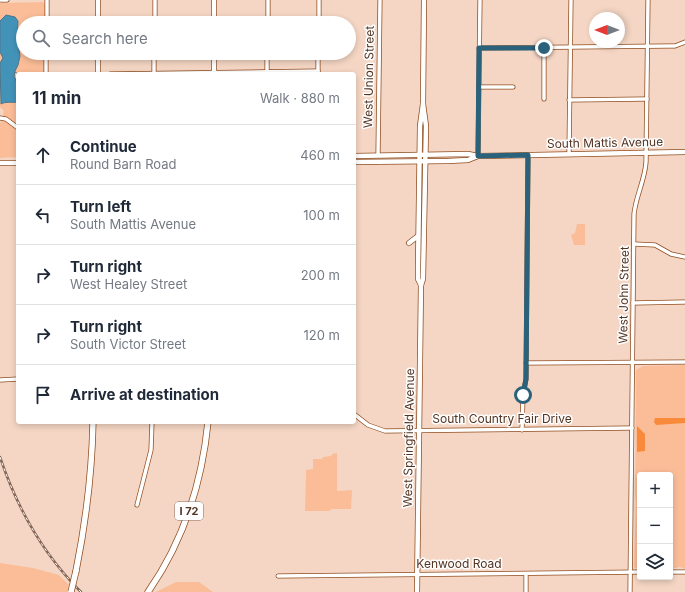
<!DOCTYPE html>
<meta charset="utf-8">
<style>
:root{--surface:#fff;--page:#f2f2f3;--text:#1f2937;--muted:#747a83;--line:#e0e1e3}
body{margin:0;font-family:Inter,sans-serif;background:var(--page);color:var(--text)}
.controls{position:absolute;right:12px;bottom:12px;display:grid;overflow:hidden;border-radius:4px;box-shadow:0 2px 6px #0003}
.controls button{width:36px;height:36px;display:grid;place-items:center;padding:0;border:0;border-bottom:1px solid var(--line);background:var(--surface);color:var(--text);font:20px sans-serif}
.compass{position:absolute;left:589px;top:12px;width:36px;height:36px;border-radius:50%;background:var(--surface);box-shadow:0 2px 6px #0003;rotate:270deg}
.stop{position:absolute;width:12px;height:12px;margin:-9px;border:3px solid #2a617b;border-radius:50%;background:#fff}
.stop.end{background:#2a617b;border-color:#fff;box-shadow:0 1px 4px #0008}
.list{margin:0;padding:0;list-style:none}
h2{display:flex;justify-content:space-between;align-items:center;height:52px;margin:0;padding:0 16px;font-size:17px}
h2 small{font-size:13px;font-weight:400;color:var(--muted)}
.list li{display:grid;grid-template-columns:26px 1fr auto;gap:12px;align-items:center;box-sizing:border-box;height:60px;padding:0 16px;border-top:1px solid var(--line)}
.list b{display:block;font-size:15px;white-space:nowrap}
.list p{margin:0;font-size:13px;white-space:nowrap;color:var(--muted)}
.list em{font-size:13px;font-style:normal;color:var(--muted)}
.icon{flex:none;width:22px;height:22px;fill:none;stroke:currentColor;stroke-width:2;stroke-linecap:round;stroke-linejoin:round}
.map{position:relative;flex:none;width:685px;height:592px;overflow:hidden}
.search{position:absolute;background:var(--surface);box-shadow:0 2px 6px #0003;left:16px;top:16px;width:340px;height:44px;display:flex;align-items:center;gap:10px;box-sizing:border-box;padding:0 14px;border-radius:22px;color:var(--muted);font-size:15px}
.panel{position:absolute;background:var(--surface);box-shadow:0 2px 6px #0003;left:16px;top:72px;width:340px;height:352px;border-radius:4px}
.map>svg:first-child{display:block}
.green{fill:#fbbd98}
.forest{fill:#f98a3b}
.water{fill:#4393b9;stroke:#48768c}
.lines{fill:none;stroke-linecap:round;stroke-linejoin:round}
.stream{stroke:#48768c;stroke-width:1}
.minor-casing{stroke:#8f4d20;stroke-width:5}
.major-casing{stroke:#8f4d20;stroke-width:6}
.highway-casing{stroke:#8f4d20;stroke-width:7}
.minor{stroke:#fff;stroke-width:3.5}
.major{stroke:#fff;stroke-width:4.5}
.highway{stroke:#fff;stroke-width:5.5}
.rail-casing{stroke:#856654;stroke-width:2.5}
.rail{stroke:#fefefe;stroke-width:1;stroke-dasharray:3;stroke-linecap:butt}
.highway-bridge-casing{stroke:#8f4d20;stroke-width:7;stroke-linecap:butt}
.highway-bridge{stroke:#fff;stroke-width:5.5}
.route{stroke:#2a617b;stroke-width:5}
.labels{text-anchor:middle;stroke-width:3;stroke-linejoin:round;paint-order:stroke}
.shield{fill:#fefefe;stroke:#867164;stroke-width:1}
.shield-label{font-size:11px;font-weight:bold;fill:#523422}
.street-label{font-size:12px;fill:#523422;stroke:#fefefe}
</style>
<div class="map">
<svg width="685" height="592" viewBox="0 0 685 592">
<rect width="100%" height="100%" fill="#f5d6c4"/>
<g class="green">
<path d="M43 2 45 5V23H23V53H45L44 74H18V157L0 158V124L4 111 0 107V3Z"/>
<path d="M577 224H585V245H574L571 235 575 233Z"/>
<path d="M685 365V368H646H685V569L680 567 670 569V475H640V568H635L634 566 636 501 635 495 636 370 643 366Z"/>
<path d="M337 453V491L352 490 351 509H332L329 511H305L306 470 313 469V459H322L323 457 331 456 332 454Z"/>
<path d="M0 563 33 568 59 575 69 585 67 592H0Z"/>
<path d="M176 582H199L213 592H156Z"/>
</g>
<g class="forest">
<path d="M655 418H685V423L656 425 654 422Z"/>
<path d="M637 426 645 434V451L637 452Z"/>
</g>
<path class="water" d="M6 15 15 17 18 21 17 38 20 56 18 65 15 71 14 76 18 85V102C12 103 6 101 1 104L0 63 3 58 0 52V21Z"/>
<g class="lines">
<g class="stream">
<path d="M15 72 18 74"/>
<path d="M19 74H20"/>
<path d="M16 80 18 78"/>
</g>
<g class="minor-casing">
<g id="minor">
<path d="M1 0H7"/>
<path d="M47 23V0"/>
<path d="M155 23V0"/>
<path d="M268 23V0"/>
<path d="M319 23V0"/>
<path d="M479 48 668 46H675L685 42"/>
<path d="M46 74V53"/>
<path d="M110 74 318 71"/>
<path d="M154 74V53"/>
<path d="M267 74V53"/>
<path d="M318 74V53"/>
<path d="M479 87H513"/>
<path d="M544 99V48"/>
<path d="M569 100 647 99"/>
<path d="M0 118 6 119 18 128"/>
<path d="M569 154 571 0"/>
<path d="M378 155 380 0"/>
<path d="M478 156 480 0"/>
<path d="M634 244 655 245 671 254 685 257"/>
<path d="M633 303 685 302"/>
<path d="M526 363 685 362"/>
<path d="M0 380 18 379"/>
<path d="M354 414 368 425 385 431 632 428"/>
<path d="M522 430 523 395 526 379 528 155"/>
<path d="M137 505 151 450 152 422"/>
<path d="M670 572H685"/>
<path d="M278 576 640 572"/>
<path d="M526 592V574"/>
<path d="M630 592 634 214C636 195 645 180 646 162L648 0"/>
</g>
</g>
<g class="major-casing">
<g id="major">
<path d="M98 23V0"/>
<path d="M214 23V0"/>
<path d="M98 74V53"/>
<path d="M214 74V53"/>
<path d="M354 156 468 154 478 156 685 152"/>
<path d="M354 162 448 161 468 160 478 156"/>
<path d="M0 163H18"/>
<path d="M409 243 418 236"/>
<path d="M421 285 418 279V268L420 126 423 104 424 0"/>
<path d="M417 592 421 285 423 279 426 126 423 104"/>
</g>
</g>
<g class="highway-casing">
<g id="highway">
<path d="M76 571C86 521 92 473 93 422"/>
<path d="M148 592C183 542 202 482 208 422"/>
</g>
</g>
<use href="#minor" class="minor"/>
<use href="#major" class="major"/>
<use href="#highway" class="highway"/>
<g class="rail-casing">
<path id="rail" d="M0 457C17 508 43 554 81 592"/>
</g>
<use href="#rail" class="rail"/>
<g class="highway-bridge-casing">
<path id="highway-bridge" d="M71 592 76 571"/>
</g>
<use href="#highway-bridge" class="highway-bridge"/>
</g>
<g class="lines">
<path class="route" d="M523 395 526 379 528 155 478 156 479 48H544"/>
</g>
<g class="labels">
<rect class="shield" x="175" y="502" width="28" height="18" rx="3"/>
<g class="shield-label">
<text x="189" y="515">I 72</text>
</g>
<g class="street-label">
<text transform="translate(369 77) rotate(-89)" y="4">West Union Street</text>
<text transform="translate(605 143) rotate(-1)" y="4">South Mattis Avenue</text>
<text transform="translate(624 295) rotate(-89)" y="4">West John Street</text>
<text x="502" y="423">South Country Fair Drive</text>
<text transform="translate(409 438) rotate(-89)" y="4">West Springfield Avenue</text>
<text x="459" y="568">Kenwood Road</text>
</g>
</g>
</svg>
<div class="controls">
<button>+</button>
<button>−</button>
<button><svg class="icon" aria-label="layers" viewBox="0 0 24 24"><path d="M12 4l9 5-9 5-9-5zM3 14l9 5 9-5"/></svg></button>
</div>
<svg class="compass" viewBox="-18 -18 36 36"><path d="M0-13l5 13h-10z" fill="#e53935"/><path d="M0 13l5-13h-10z" fill="#747a83"/></svg>
<div class="stop" style="left:523px;top:395px"></div>
<div class="stop end" style="left:544px;top:48px"></div>
<div class="search"><svg class="icon" aria-label="search" viewBox="0 0 24 24"><circle cx="10" cy="10" r="6"/><path d="M15 15l6 6"/></svg>Search here</div>
<section class="panel">
<h2>11 min<small>Walk · 880 m</small></h2>
<ul class="list">
<li><svg class="icon" aria-label="ahead" viewBox="0 0 24 24"><path d="M12 20V5M6 11l6-6 6 6"/></svg><div><b>Continue</b><p>Round Barn Road</p></div><em>460 m</em></li>
<li><svg class="icon" aria-label="left" viewBox="0 0 24 24"><path d="M17 20v-9H6M10 6l-5 5 5 5"/></svg><div><b>Turn left</b><p>South Mattis Avenue</p></div><em>100 m</em></li>
<li><svg class="icon" aria-label="right" viewBox="0 0 24 24"><path d="M7 20v-9h11M14 6l5 5-5 5"/></svg><div><b>Turn right</b><p>West Healey Street</p></div><em>200 m</em></li>
<li><svg class="icon" aria-label="right" viewBox="0 0 24 24"><path d="M7 20v-9h11M14 6l5 5-5 5"/></svg><div><b>Turn right</b><p>South Victor Street</p></div><em>120 m</em></li>
<li><svg class="icon" aria-label="arrive" viewBox="0 0 24 24"><path d="M6 21V4h12l-3 4 3 4H6"/></svg><div><b>Arrive at destination</b></div></li>
</ul>
</section>
</div>
